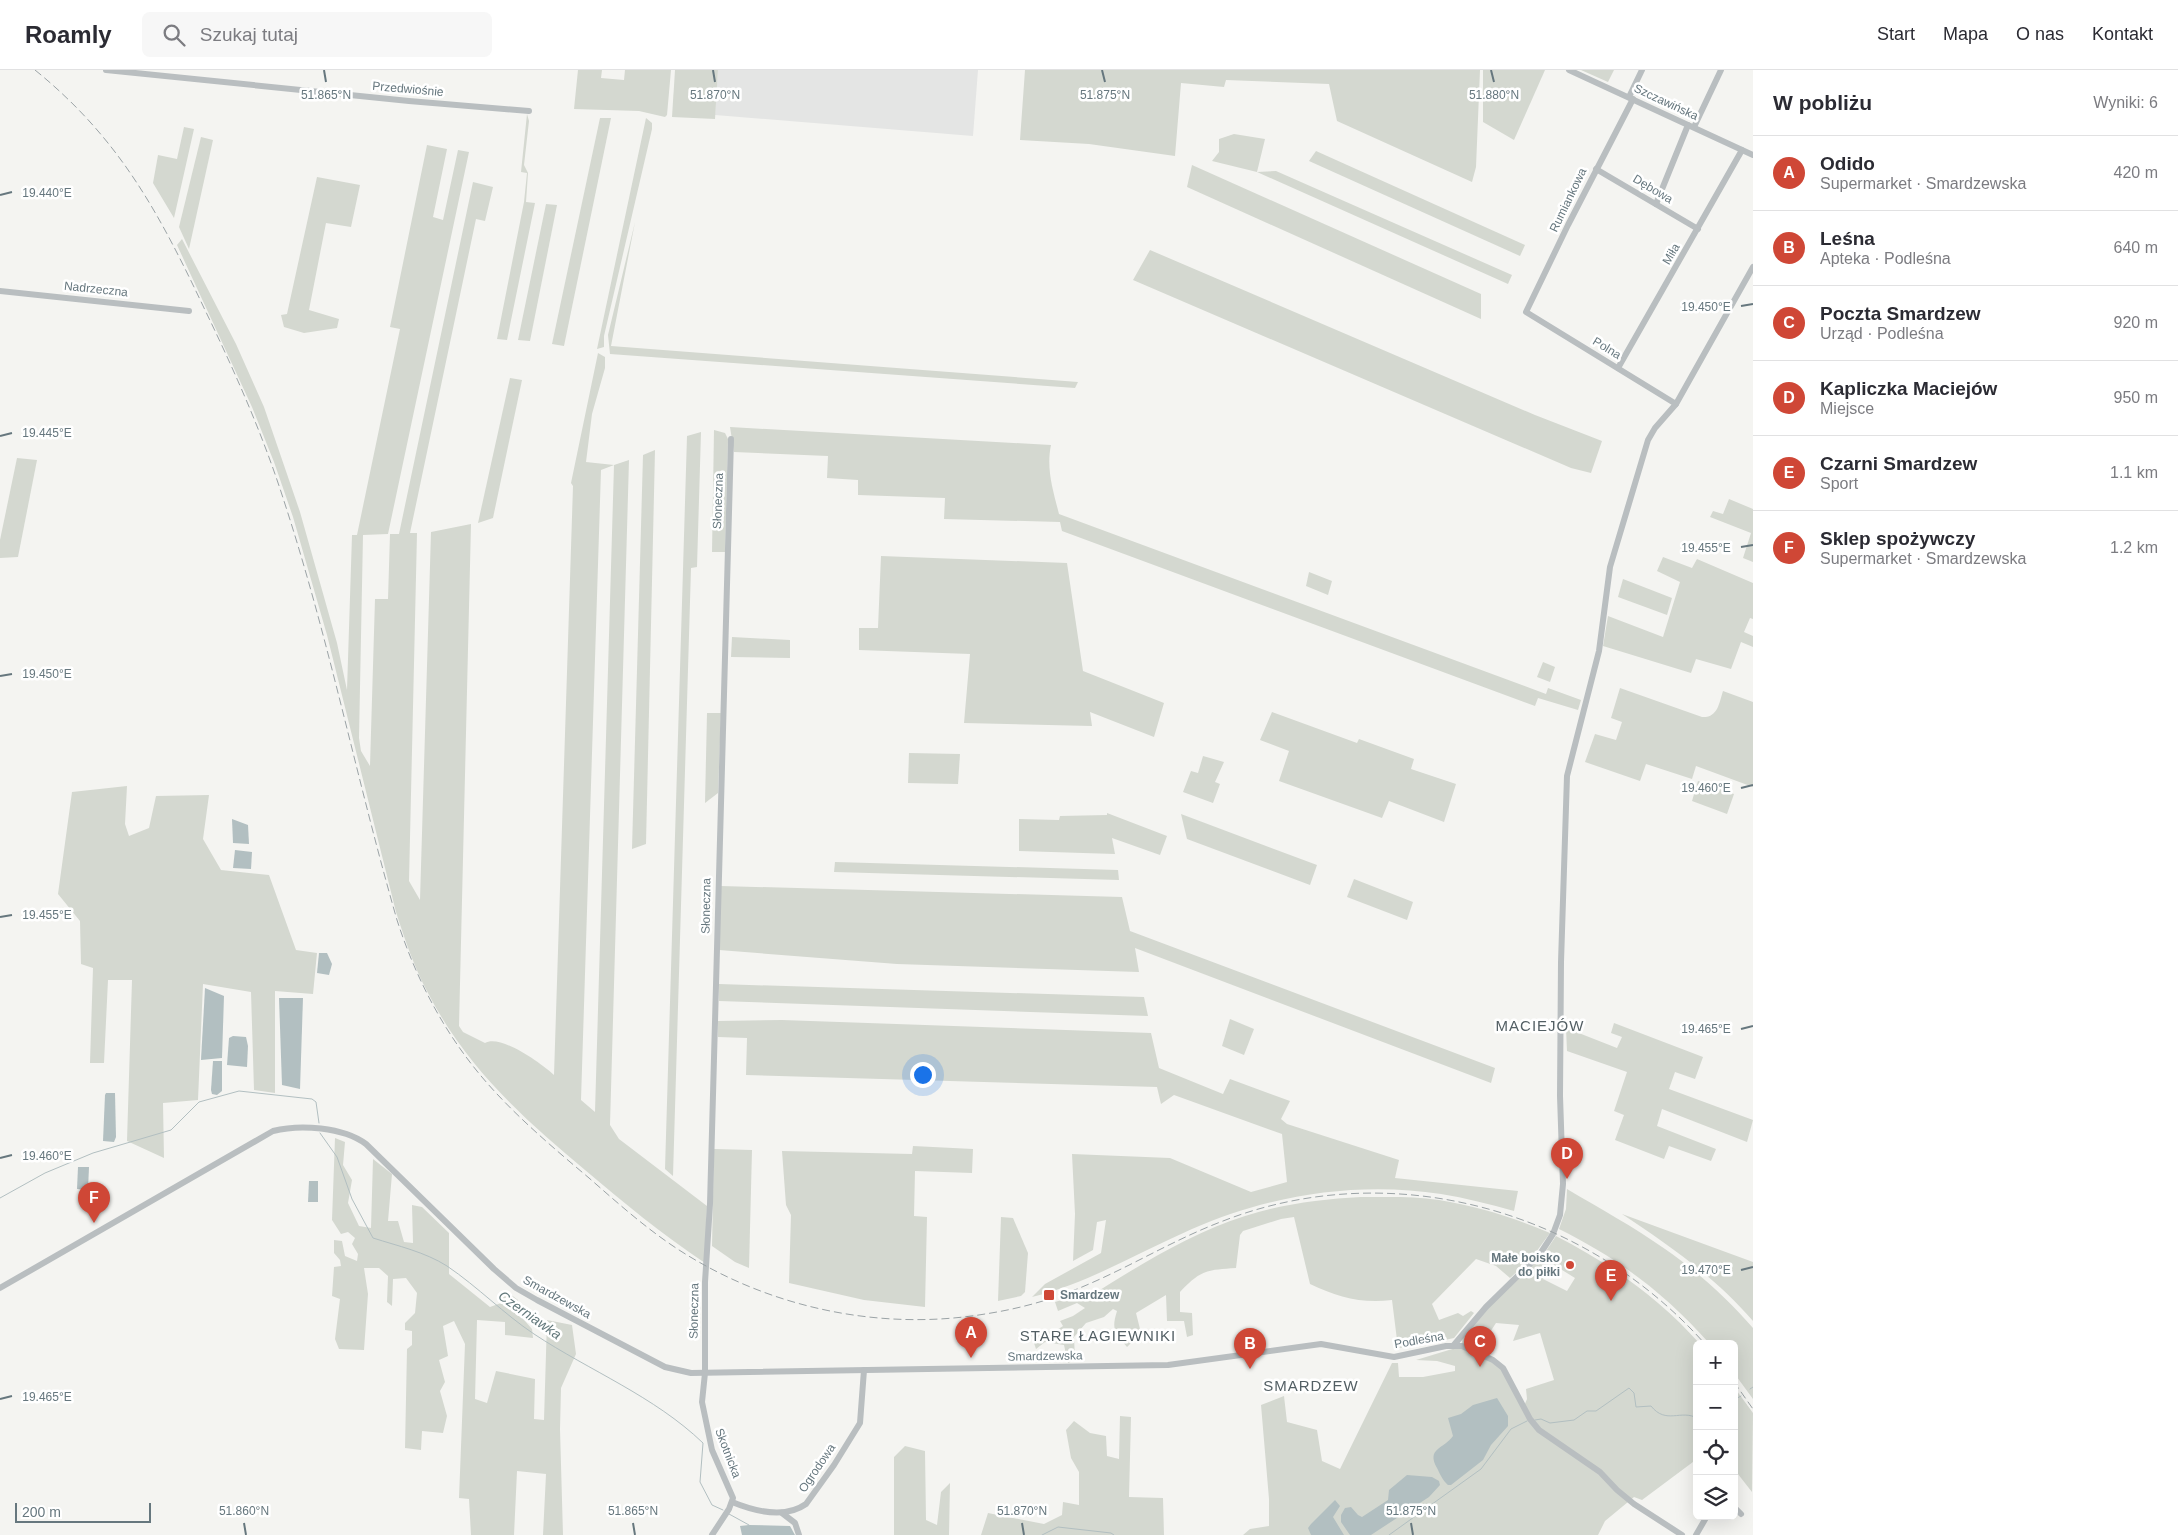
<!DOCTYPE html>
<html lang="pl">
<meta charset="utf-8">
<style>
:root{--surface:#fff;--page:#f7f7f7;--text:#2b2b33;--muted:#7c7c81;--line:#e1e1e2;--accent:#cf4736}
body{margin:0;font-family:Helvetica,sans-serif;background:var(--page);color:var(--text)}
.controls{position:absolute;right:15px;bottom:15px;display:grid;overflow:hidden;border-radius:8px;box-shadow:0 5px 20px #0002}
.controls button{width:45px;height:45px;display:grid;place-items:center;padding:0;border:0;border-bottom:1px solid var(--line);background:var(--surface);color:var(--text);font:25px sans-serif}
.scale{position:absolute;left:15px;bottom:12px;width:136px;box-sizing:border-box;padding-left:5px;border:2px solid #66777e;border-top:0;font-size:14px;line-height:18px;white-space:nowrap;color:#66777e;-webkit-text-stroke:4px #fff;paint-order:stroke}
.you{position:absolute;left:922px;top:1004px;width:18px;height:18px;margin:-12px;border:4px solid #fff;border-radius:50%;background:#1a73e8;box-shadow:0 0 0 8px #1a73e833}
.badge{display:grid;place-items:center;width:32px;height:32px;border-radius:50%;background:var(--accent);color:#fff;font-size:16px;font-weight:700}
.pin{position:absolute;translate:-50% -41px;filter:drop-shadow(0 1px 2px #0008)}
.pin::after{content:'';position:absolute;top:26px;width:18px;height:15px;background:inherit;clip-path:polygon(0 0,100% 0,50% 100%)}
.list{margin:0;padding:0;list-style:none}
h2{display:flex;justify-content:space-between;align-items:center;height:65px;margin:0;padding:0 20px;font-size:21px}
h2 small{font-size:16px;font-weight:400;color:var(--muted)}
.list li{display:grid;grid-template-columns:32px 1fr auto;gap:15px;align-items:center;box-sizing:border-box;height:75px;padding:0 20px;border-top:1px solid var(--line)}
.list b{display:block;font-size:19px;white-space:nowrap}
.list p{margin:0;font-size:16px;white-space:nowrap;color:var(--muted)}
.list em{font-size:16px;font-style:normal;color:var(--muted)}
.icon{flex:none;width:28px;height:28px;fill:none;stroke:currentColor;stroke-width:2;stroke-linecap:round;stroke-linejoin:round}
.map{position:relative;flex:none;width:1753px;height:1465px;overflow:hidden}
header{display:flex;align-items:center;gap:30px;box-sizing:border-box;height:70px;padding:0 25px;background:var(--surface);border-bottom:1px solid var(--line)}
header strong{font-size:24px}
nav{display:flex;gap:28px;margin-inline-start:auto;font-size:18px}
.search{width:350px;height:45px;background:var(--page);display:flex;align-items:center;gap:12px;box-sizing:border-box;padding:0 18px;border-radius:8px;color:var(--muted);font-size:19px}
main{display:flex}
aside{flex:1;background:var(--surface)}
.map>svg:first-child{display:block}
.built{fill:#e4e5e4}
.green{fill:#d4d8d0;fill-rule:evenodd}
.water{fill:#b2bfc1}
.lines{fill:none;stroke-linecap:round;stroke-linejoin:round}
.stream{stroke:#b2bfc1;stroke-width:1}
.minor{stroke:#b9bec0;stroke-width:6}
.rail{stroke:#9ba3a6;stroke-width:1;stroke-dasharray:8 4;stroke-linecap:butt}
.ticks{fill:none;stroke:#66777e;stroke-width:2}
.poi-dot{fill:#cf4736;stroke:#fff;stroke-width:2}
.labels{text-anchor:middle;stroke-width:5;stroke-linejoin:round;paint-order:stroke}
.street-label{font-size:12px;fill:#66777e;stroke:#fff}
.poi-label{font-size:12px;font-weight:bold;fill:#66777e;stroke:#fff;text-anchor:end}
.water-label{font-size:14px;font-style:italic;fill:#62787b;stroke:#fff}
.quarter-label{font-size:15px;letter-spacing:1px;fill:#535f64;stroke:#fff}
.ticks-label{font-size:12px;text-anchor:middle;fill:#66777e;stroke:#fff;stroke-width:5;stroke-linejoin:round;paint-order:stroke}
</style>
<header>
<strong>Roamly</strong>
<div class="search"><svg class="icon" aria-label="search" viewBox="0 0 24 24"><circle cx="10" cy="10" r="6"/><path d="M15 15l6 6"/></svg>Szukaj tutaj</div>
<nav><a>Start</a><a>Mapa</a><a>O nas</a><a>Kontakt</a></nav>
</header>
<main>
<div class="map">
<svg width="1753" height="1465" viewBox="0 0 1753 1465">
<rect width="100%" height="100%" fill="#f4f4f1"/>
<path class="built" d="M718 0H978L973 66 715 45Z"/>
<g class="green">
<path d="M578 0H602L601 8 624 10 625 0H671L667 45 665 47 639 41 574 39Z"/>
<path d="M675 0H718L715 49 672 47Z"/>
<path d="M1025 0H1480L1476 97 1472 112 1337 51 1329 14 1226 10 1224 17 1181 13 1175 86 1089 74 1020 70Z"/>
<path d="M1483 0H1545L1514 70 1483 52Z"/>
<path d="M1581 0H1614L1608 12Z"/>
<path d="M527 44 529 51 524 95 528 103 526 132 535 133 507 270 497 269 524 132 527 103 521 102Z"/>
<path d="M600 48H611L564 276 552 274Z"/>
<path d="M646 48 652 53V59L604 266V277L597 279Z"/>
<path d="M184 57 194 59 174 148 153 113 158 85 177 89Z"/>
<path d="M1234 64 1265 69 1257 102 1276 101 1512 205 1508 214 1257 102 1212 91 1219 82V69Z"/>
<path d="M201 67 213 70 189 179 179 157Z"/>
<path d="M427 75 447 79 433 147 443 150 458 80 469 82 388 464 363 465 359 668 361 681 370 696 375 529H388L390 464H399L473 112 493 117 485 151 476 149 410 463H417L409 811 420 830 431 462 471 454 459 956 463 962 485 973C501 964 542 994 554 1005L573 416 571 413 598 283 605 287V298L592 344 586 392 614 395 629 390 610 1055 619 1069 707 1136 705 1193C663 1165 624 1133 585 1100 523 1048 466 997 428 923 414 897 405 870 396 842L327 565 293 447 274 392 252 337 177 175 182 169 236 274 264 337 300 442 337 573 347 620 352 465H357L400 259 390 257ZM614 395 595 1042 581 1030 601 400Z"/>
<path d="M1316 81 1525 175 1520 186 1309 91Z"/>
<path d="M1192 95 1481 224V249L1187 117Z"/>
<path d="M317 107 360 115 351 157 326 153 309 240 339 249 337 258 304 263 284 257 281 245 287 244Z"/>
<path d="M546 134 557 135 530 271 518 270Z"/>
<path d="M635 152 611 276 1078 312 1075 318 610 284 608 265Z"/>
<path d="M1150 180 1535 345 1602 371 1591 403 1571 398 1133 210Z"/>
<path d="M510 308 522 310 493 448 478 453Z"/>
<path d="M730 357 1051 375C1046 399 1053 420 1059 444L1546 624 1548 618 1581 630 1578 640 1538 628 1535 636 1062 461 1060 452 944 449 945 428 858 425V410L827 408 828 386 734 382Z"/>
<path d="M714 360 725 363 728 369 725 482H712Z"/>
<path d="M701 362 697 497 691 498 673 1106 665 1099 687 366Z"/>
<path d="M655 380 646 774 632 779 643 385Z"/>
<path d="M17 388 37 390 18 487 0 488V470Z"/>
<path d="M1729 429 1753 439V492L1743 488 1751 463 1710 447 1713 441 1723 444Z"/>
<path d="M881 486 1067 493 1083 601 1164 633 1154 667 1090 642 1092 656 964 653 970 584 859 580V558H878Z"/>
<path d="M1663 487 1692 498 1697 489 1753 513V549L1750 548 1744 562 1753 566V577L1741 572 1731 599 1696 589 1691 603 1603 576 1608 546 1663 567 1680 512 1657 501Z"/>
<path d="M1309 502 1332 511 1328 525 1306 516Z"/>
<path d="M1623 509 1672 528 1667 545 1618 527Z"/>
<path d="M732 567 790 570V588L731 587Z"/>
<path d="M1543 592 1555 597 1550 612 1537 607Z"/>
<path d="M1620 618 1702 647C1718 648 1719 633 1723 621L1753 632V717L1696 696 1692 709 1646 694 1640 711 1585 692 1595 664 1616 670 1622 652 1611 648Z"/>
<path d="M1272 642 1357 673 1359 669 1414 689 1411 699 1456 714 1444 752 1389 731 1382 748 1279 711 1289 681 1260 670Z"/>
<path d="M707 643H721L718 723 705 733Z"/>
<path d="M909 683 960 684 958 714 908 713Z"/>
<path d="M1203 686 1224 692 1215 712 1220 714 1213 733 1183 722 1191 701 1198 703Z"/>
<path d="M1698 711 1734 724 1727 744 1692 731Z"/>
<path d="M127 716 125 754 129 766 149 758 156 726 209 725 203 769 221 800 269 805 296 880 317 883 313 924 275 921V1023L254 1020 251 922 203 914 198 1030 163 1033 164 1088 127 1071 132 910H108L104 993H90L93 898 81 894 80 851 58 824 72 722Z"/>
<path d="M1107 743 1167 766 1160 785 1112 768 1115 784 1019 781V749L1059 750 1060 746 1107 745Z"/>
<path d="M1181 744 1317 795 1310 815 1187 769Z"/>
<path d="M835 792 1118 800 1119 810 834 802Z"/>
<path d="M1354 809 1413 832 1407 850 1347 827Z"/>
<path d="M721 816 1122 827 1130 861 1495 998 1491 1013 1135 878 1139 902 897 894 719 880Z"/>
<path d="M719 914 1144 927 1148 946 719 931Z"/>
<path d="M1230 949 1254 959 1244 985 1222 976Z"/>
<path d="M782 950 1151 963 1159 998 1223 1024 1230 1009 1290 1031 1281 1049 1287 1054 1399 1090 1395 1108 1518 1121 1514 1141C1490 1134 1465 1128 1441 1124 1358 1111 1268 1125 1192 1159 1139 1182 1089 1213 1032 1227L1045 1214 1101 1183 1106 1150 1097 1152 1093 1180 1073 1191 1075 1144 1072 1084 1170 1088 1251 1122 1287 1112 1282 1064 1174 1025 1161 1034 1157 1017 746 1005 747 968 718 967V951Z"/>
<path d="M1614 953 1703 987 1695 1009 1675 1002 1669 1019 1753 1050 1747 1072 1662 1039 1657 1056 1716 1079 1711 1091 1669 1076 1664 1089 1615 1070 1624 1045 1614 1041 1627 1002 1567 981 1566 958 1617 978 1622 967 1611 963Z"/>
<path d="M335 1068 345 1072 343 1095 352 1110 348 1133 359 1156 371 1158 373 1089 392 1104 388 1151H398L404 1172 413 1173 412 1135 422 1137 449 1163V1204L490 1237 501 1233 502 1224H510L518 1230V1243L532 1259 533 1268 505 1265V1252L477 1250 475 1329 487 1333 496 1301 535 1309 534 1349 544 1350 547 1250 572 1255 576 1284 561 1318 560 1359 563 1465H543L546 1404 517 1401 514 1465H471L469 1429 459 1428 465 1274 454 1251 443 1256 448 1286 439 1290 445 1312 440 1321 447 1346 443 1363 422 1361 421 1380 405 1378 407 1279 412 1275V1261L405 1260V1253L415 1243 417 1223 406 1208 393 1209 392 1236 387 1232 388 1206 379 1198H364L368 1224 364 1280 339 1279 335 1269 340 1229 332 1226 334 1197 341 1196 340 1190 334 1183V1170L342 1171 345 1186 357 1191 358 1184 352 1174 355 1168 348 1162 341 1164 332 1150Z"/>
<path d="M913 1076 973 1079 972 1103 915 1101 914 1146 927 1147 925 1237 864 1230 789 1213 791 1145 786 1135 782 1081 912 1084Z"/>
<path d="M714 1079 752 1080 749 1198 735 1192 712 1176Z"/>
<path d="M1567 1119C1599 1138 1634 1157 1665 1179 1698 1202 1727 1228 1753 1258V1329L1734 1303V1274H1710C1664 1223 1621 1190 1559 1159L1566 1139Z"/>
<path d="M1361 1127C1387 1127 1414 1126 1439 1130 1477 1136 1515 1148 1550 1163L1531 1189 1510 1208 1496 1196 1476 1189 1432 1234 1439 1250 1458 1243 1463 1246 1471 1241 1474 1243 1454 1268 1413 1277 1398 1278 1392 1230C1362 1234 1337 1227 1310 1214L1294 1147 1281 1149 1243 1161 1240 1165 1236 1198C1206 1200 1201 1200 1180 1222V1242L1192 1243 1193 1265 1187 1267 1184 1251H1167L1166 1225 1136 1243 1141 1263 1127 1277C1115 1263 1111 1260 1117 1241L1113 1239 1104 1247 1086 1253 1074 1267 1075 1290 1068 1293 1064 1275 1045 1272 1036 1279 1031 1264C1043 1260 1053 1264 1063 1256L1060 1251 1073 1246 1085 1238 1077 1233 1058 1241 1055 1232 1079 1225 1089 1227C1136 1197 1191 1163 1245 1146 1283 1134 1321 1129 1361 1127Z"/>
<path d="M1622 1144 1753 1192V1251C1715 1207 1670 1176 1622 1144Z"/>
<path d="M1001 1147 1013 1148 1028 1183 1025 1222 1021 1226 998 1231Z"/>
<path d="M1556 1166C1612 1195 1658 1227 1700 1274H1697V1389L1642 1430 1634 1427 1605 1451 1598 1465H1243L1250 1459 1269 1456V1429L1261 1335 1284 1326 1287 1352 1317 1360 1322 1391 1340 1399 1392 1293H1398L1399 1307H1423L1455 1301V1296L1437 1291 1416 1290 1462 1276 1463 1263 1510 1213 1542 1187ZM1554 1195 1575 1208 1567 1221 1543 1209ZM1496 1253 1519 1255 1513 1271 1540 1263 1554 1310 1526 1319 1527 1329 1524 1336 1499 1294 1477 1282Z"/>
<path d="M1734 1317 1753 1343 1752 1422 1734 1399Z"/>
<path d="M1120 1346 1131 1347 1129 1427 1163 1428 1164 1465H981L988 1443 1044 1454 1062 1445 1063 1432 1079 1435V1402L1071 1388 1066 1360 1074 1351 1090 1363 1106 1366 1107 1386 1119 1389Z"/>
<path d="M905 1376 925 1381 926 1450 937 1455 941 1422 950 1413 949 1465H894V1387Z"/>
</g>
<g class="water">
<path d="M232 749 248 755 249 774 233 773Z"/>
<path d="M235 780 252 782 251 799 233 798Z"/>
<path d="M319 883H327L332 894 329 905 317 903Z"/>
<path d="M205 918 224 926 222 988 201 990Z"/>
<path d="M279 928H303L300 1019 282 1015Z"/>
<path d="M233 966 246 967 248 976 247 997 227 995 229 968Z"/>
<path d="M213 991H222V1021L217 1025 212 1024 211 1020Z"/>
<path d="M106 1023H115L116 1067 114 1072 103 1071 105 1025Z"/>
<path d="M78 1097H89L88 1120 77 1119Z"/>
<path d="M309 1111H318V1132H308Z"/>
<path d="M1497 1328 1508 1346V1356L1491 1375 1483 1390 1451 1415H1448C1443 1411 1440 1404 1437 1398 1426 1378 1444 1379 1453 1366L1448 1348 1461 1344 1473 1335Z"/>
<path d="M1407 1405 1432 1407 1439 1411 1440 1415 1429 1427 1374 1463 1371 1465H1350L1341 1452V1445L1345 1438 1351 1437 1358 1445 1362 1447 1388 1430 1389 1420Z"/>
<path d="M1335 1430 1340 1436 1333 1447 1344 1465H1311L1308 1458 1311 1454Z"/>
<path d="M749 1455 790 1456 795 1465H742L740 1456Z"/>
</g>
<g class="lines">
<g class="stream">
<path d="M320 1063 337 1087 352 1129 373 1168C398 1176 425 1182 447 1196 478 1217 504 1244 534 1264 590 1301 654 1326 703 1373L700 1412 712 1435 723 1440"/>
<path d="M0 1128 45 1103 93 1083 171 1060 199 1032 239 1021 312 1029 316 1032 319 1053"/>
<path d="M1750 1319 1753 1317"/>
<path d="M1734 1330 1741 1326"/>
<path d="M1535 1350 1541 1349 1550 1353 1574 1350 1587 1341H1596L1629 1318 1634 1323 1636 1337 1651 1336C1666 1355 1681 1339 1697 1348"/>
<path d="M729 1444 749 1455"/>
<path d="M1042 1465 1058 1457 1111 1463 1114 1465"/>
<path d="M1389 1465 1481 1399 1511 1359 1527 1351"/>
</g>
<g class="minor">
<path d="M106 0 409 31 529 41"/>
<path d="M1569 0 1753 85"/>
<path d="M1629 27 1642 0"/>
<path d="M1633 29 1568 155 1526 242 1676 334"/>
<path d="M1694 57 1721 0"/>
<path d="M1596 99 1698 159"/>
<path d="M1656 134 1688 55"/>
<path d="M0 221 189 241"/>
<path d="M1618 298 1742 80"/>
<path d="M0 1218 273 1061C300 1054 343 1057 366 1074L494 1199 516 1218 537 1230 665 1297 691 1303 1168 1295 1321 1274 1394 1287 1446 1276H1462L1493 1290 1503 1298 1530 1349 1539 1360 1600 1402 1617 1420 1634 1434 1682 1465"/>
<path d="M1453 1276 1486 1237 1540 1184 1553 1164 1560 1145 1563 1114 1560 1026 1561 892 1567 706 1599 581 1610 497 1648 370 1655 358 1676 334 1753 197"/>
<path d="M732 1432C754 1441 785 1449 806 1434L834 1395 860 1353 864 1300"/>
<path d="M1734 1437 1741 1444"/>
<path d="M782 1443 795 1453 799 1465"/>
<path d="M712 1465 729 1439 733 1428 712 1380 702 1332 705 1303V1212L710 1134 731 369"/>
<path d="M1696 1465 1707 1446"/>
</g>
<g class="rail">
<path d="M35 0C120 69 159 143 205 240 235 302 263 365 284 431 329 569 357 711 397 850 418 915 450 974 497 1024 525 1054 557 1081 589 1108 620 1135 651 1163 687 1185 775 1239 883 1261 985 1244 1018 1239 1051 1230 1082 1217 1130 1197 1175 1169 1223 1151 1392 1085 1586 1140 1705 1274"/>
<path d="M1734 1312 1753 1339"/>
</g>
</g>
<path class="ticks" d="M324 0 326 12M713 0 715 12M1102 0 1105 12M1491 0 1494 12M0 125 12 122M1741 236 1753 234M0 366 12 363M1741 477 1753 475M0 606 12 604M1741 718 1753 715M0 847 12 845M1741 959 1753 956M0 1088 12 1085M1741 1200 1753 1197M0 1329 12 1326M244 1453 246 1465M633 1453 635 1465M1022 1453 1024 1465M1411 1453 1413 1465"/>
<g class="poi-dot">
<circle cx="1570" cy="1195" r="5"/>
<rect x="1043" y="1219" width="12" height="12" rx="2.5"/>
</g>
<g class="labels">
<g class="street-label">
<text transform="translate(408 19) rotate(5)" y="4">Przedwiośnie</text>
<text transform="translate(1666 32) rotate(25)" y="4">Szczawińska</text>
<text transform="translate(1653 119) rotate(31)" y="4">Dębowa</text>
<text transform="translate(1568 130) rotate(-64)" y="4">Rumiankowa</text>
<text transform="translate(1671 184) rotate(-60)" y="4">Miła</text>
<text transform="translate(96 219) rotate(6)" y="4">Nadrzeczna</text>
<text transform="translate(1607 278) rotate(31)" y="4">Polna</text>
<text transform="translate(718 431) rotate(-88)" y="4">Słoneczna</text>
<text transform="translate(706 836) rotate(-89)" y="4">Słoneczna</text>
<text transform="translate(557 1227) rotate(29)" y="4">Smardzewska</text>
<text transform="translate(694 1241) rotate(-89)" y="4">Słoneczna</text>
<text transform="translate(1419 1270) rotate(-10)" y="4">Podleśna</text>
<text transform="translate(1045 1286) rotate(-1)" y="4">Smardzewska</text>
<text transform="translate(728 1383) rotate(69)" y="4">Skotnicka</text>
<text transform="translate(817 1398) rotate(-56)" y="4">Ogrodowa</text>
</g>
<g class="poi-label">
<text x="1560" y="1192">Małe boisko<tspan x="1560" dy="14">do piłki</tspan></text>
<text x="1060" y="1229" text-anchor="start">Smardzew</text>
</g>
<g class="water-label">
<text transform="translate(530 1245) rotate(35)" y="5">Czerniawka</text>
</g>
<g class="quarter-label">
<text x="1540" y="961">MACIEJÓW</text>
<text x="1098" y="1271">STARE ŁAGIEWNIKI</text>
<text x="1311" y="1321">SMARDZEW</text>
</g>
</g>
<g class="ticks-label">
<text x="326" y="29">51.865°N</text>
<text x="715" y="29">51.870°N</text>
<text x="1105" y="29">51.875°N</text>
<text x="1494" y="29">51.880°N</text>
<text x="47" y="127">19.440°E</text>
<text x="1706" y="241">19.450°E</text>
<text x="47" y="367">19.445°E</text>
<text x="1706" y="482">19.455°E</text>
<text x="47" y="608">19.450°E</text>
<text x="1706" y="722">19.460°E</text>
<text x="47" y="849">19.455°E</text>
<text x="1706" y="963">19.465°E</text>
<text x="47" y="1090">19.460°E</text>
<text x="1706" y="1204">19.470°E</text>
<text x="47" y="1331">19.465°E</text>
<text x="244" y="1445">51.860°N</text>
<text x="633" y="1445">51.865°N</text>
<text x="1022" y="1445">51.870°N</text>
<text x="1411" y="1445">51.875°N</text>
</g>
</svg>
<div class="controls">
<button>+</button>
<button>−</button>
<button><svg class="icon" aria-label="locate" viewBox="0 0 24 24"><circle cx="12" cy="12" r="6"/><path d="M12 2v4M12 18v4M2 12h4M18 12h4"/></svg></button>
<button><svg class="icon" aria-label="layers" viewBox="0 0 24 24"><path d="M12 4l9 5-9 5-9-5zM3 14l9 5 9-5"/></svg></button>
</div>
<div class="scale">200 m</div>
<div class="you"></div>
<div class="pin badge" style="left:971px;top:1288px">A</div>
<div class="pin badge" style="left:1250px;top:1299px">B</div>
<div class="pin badge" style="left:1480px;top:1297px">C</div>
<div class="pin badge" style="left:1567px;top:1109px">D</div>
<div class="pin badge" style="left:1611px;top:1231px">E</div>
<div class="pin badge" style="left:94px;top:1153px">F</div>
</div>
<aside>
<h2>W pobliżu<small>Wyniki: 6</small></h2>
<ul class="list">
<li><span class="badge">A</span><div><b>Odido</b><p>Supermarket · Smardzewska</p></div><em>420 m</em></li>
<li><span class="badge">B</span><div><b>Leśna</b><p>Apteka · Podleśna</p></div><em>640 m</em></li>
<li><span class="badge">C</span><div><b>Poczta Smardzew</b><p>Urząd · Podleśna</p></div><em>920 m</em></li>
<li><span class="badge">D</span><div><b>Kapliczka Maciejów</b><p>Miejsce</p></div><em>950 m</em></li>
<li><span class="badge">E</span><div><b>Czarni Smardzew</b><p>Sport</p></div><em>1.1 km</em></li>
<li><span class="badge">F</span><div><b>Sklep spożywczy</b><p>Supermarket · Smardzewska</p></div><em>1.2 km</em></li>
</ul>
</aside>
</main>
